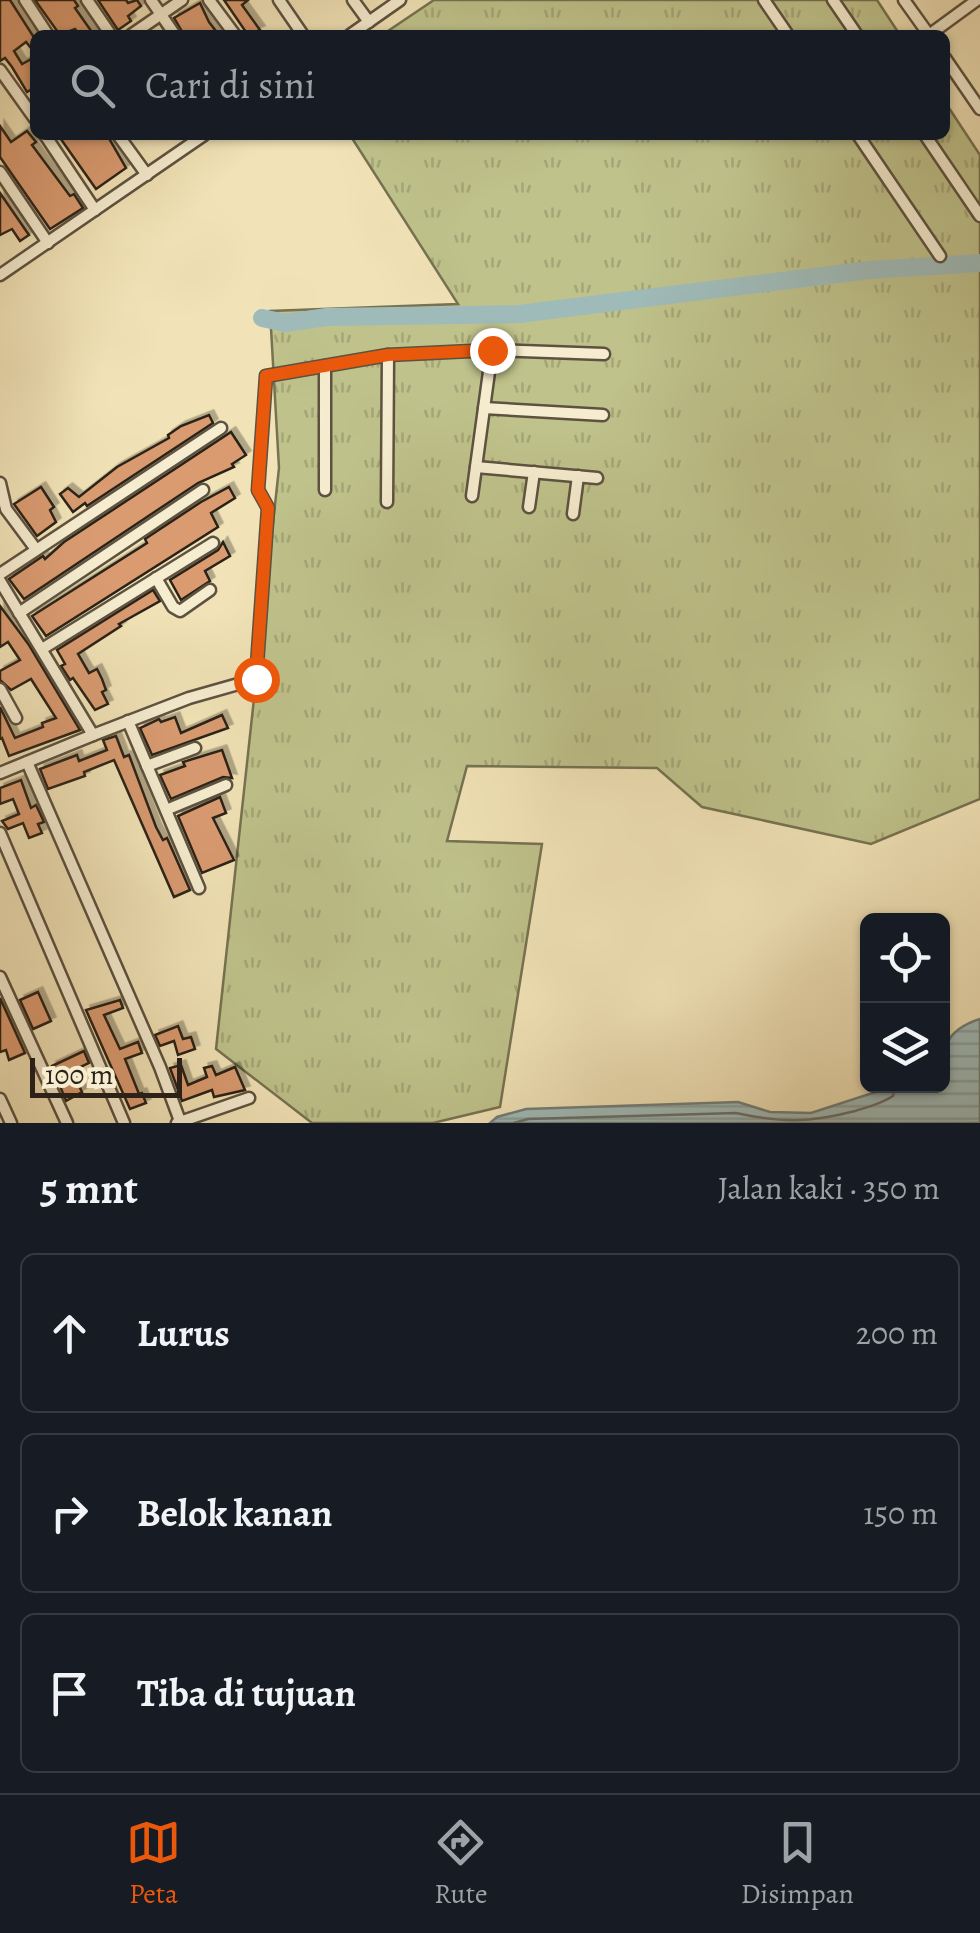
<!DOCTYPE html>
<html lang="id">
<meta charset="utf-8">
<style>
:root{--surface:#171b24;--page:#20242c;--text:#f1f3f6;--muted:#9ea1a6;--line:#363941;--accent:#ea580c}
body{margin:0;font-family:Alegreya,serif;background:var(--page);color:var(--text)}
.controls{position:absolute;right:30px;bottom:30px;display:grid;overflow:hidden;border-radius:15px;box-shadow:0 2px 8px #0004}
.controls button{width:90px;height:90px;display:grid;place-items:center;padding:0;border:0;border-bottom:2px solid var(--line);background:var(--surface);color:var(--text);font:50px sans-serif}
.scale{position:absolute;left:30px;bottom:25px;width:152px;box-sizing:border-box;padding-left:10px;border:5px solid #2c2218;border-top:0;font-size:28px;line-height:35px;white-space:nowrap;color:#2c2218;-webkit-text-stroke:8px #f6edd0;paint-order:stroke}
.stop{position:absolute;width:30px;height:30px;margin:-22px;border:8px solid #ea580c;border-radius:50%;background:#fff}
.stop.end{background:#ea580c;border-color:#fff;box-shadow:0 2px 10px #0008}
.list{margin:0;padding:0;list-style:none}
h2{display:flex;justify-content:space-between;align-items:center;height:130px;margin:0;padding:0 40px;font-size:42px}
h2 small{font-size:32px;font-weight:400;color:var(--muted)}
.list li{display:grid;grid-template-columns:65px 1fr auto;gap:30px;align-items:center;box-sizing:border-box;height:160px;margin:0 20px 20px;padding:0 20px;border:2px solid var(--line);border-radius:15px}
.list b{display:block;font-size:38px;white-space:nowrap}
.list em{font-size:32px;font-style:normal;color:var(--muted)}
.icon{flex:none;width:55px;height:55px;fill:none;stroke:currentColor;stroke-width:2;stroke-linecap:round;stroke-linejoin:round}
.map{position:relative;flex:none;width:980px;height:1123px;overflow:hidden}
.search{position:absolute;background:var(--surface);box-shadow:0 2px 8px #0004;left:30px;right:30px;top:30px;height:110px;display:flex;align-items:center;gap:25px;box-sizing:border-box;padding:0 35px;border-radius:15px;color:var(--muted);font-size:38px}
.sheet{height:670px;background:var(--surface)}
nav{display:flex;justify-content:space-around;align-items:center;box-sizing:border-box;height:140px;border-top:2px solid var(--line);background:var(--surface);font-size:28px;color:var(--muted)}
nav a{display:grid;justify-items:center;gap:5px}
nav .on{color:var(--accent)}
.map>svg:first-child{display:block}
.grass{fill:url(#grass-tufts);stroke:#767252;stroke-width:2.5}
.water{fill:url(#water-rules);stroke:#717e79;stroke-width:2.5}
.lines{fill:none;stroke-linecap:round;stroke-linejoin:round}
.shore{stroke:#666e68;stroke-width:2.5}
.river{stroke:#9fbbb9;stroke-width:18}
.building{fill:#da9b71;stroke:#2c2218;stroke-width:2.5;filter:url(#shadow)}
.street-casing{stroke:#5d5240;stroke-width:15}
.street{stroke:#f6edd0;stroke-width:10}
.route{stroke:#ea580c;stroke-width:12}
</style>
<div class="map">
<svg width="980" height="1123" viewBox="0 0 980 1123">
<defs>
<pattern id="grass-tufts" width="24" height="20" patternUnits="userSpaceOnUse" patternTransform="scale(2.5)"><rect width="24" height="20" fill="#bfc28b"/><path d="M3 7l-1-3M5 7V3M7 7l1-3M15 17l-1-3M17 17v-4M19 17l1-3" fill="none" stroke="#a4a677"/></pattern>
<pattern id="water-rules" width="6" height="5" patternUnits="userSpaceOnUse" patternTransform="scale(2.5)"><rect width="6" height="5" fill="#9fbbb9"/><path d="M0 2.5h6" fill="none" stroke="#89a09e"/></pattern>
<filter id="shadow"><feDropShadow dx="4.5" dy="-4.5" stdDeviation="0" flood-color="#0004"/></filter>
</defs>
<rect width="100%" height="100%" fill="#f1e3b7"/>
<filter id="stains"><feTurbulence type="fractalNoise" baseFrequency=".002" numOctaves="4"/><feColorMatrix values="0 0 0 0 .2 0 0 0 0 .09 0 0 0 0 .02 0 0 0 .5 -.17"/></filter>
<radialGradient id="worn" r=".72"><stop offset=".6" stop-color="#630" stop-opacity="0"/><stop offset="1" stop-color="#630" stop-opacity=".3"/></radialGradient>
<g class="grass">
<path d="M434 0H877L900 35H382Z"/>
<path d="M945 102 980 155V799L871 844 702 807 657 768 467 766 447 841 542 844 500 1107 433 1123H312L216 1049 279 468 270 311 458 304 350 135H945Z"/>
</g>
<path class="water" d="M980 1019V1123H490L497 1117 526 1109 738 1102 770 1112 811 1113 894 1086H942C942 1051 942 1031 980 1019Z"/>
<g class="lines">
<path class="shore" d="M514 1123 528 1119 736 1113C782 1123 809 1123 855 1111 868 1107 881 1104 893 1096L895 1086"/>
<path class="river" d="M262 318 285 323 327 317 519 314 870 270 980 263"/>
</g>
<g class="building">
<path d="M0 0H10L35 39V53L26 42 14 51 22 64 35 57V87L27 92 12 67 5 58 0 61Z"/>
<path d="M35 0H74L78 6 75 8 94 35H80L75 29 60 35Z"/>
<path d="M98 0H126L128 3 137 0 141 6 128 16 131 21 118 30Z"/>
<path d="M224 0H248L242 5 260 30 248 35Z"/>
<path d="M200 3 209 22 219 35H184L174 18Z"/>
<path d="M0 126 11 142 27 131 36 142 32 145 70 196 74 194 83 208 50 229 0 157Z"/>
<path d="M58 135H107L126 168 96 189Z"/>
<path d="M0 193 29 235 20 241 12 229 0 235Z"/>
<path d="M209 415 213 423 87 506 85 503 73 512 60 494 68 488 79 497 117 467 169 438 168 435 181 426Z"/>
<path d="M231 432 246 455 232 464 234 467 198 483 24 599 9 579 43 556 45 559 64 542Z"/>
<path d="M41 487 54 507 50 510 56 522 37 536 14 504Z"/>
<path d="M229 487 235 498 211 513 218 527 46 636 32 616 147 543 145 539 201 502Z"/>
<path d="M223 542 230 556 205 571 210 581 181 600 170 580 218 550Z"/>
<path d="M153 590 160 601 119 624 121 626 78 654 89 673 97 669 102 679 106 690 102 692 108 704 95 710 73 678 70 680 61 666 65 664 57 650Z"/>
<path d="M0 606 29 645 80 730 9 756 2 738 0 739V707L15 738 43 727 42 723 56 718 31 679 11 690 0 680V671L20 660 8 642 0 647Z"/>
<path d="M222 715 228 728 152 755 140 728 159 719 161 722 175 717 181 733Z"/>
<path d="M116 736 124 757 129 755 156 827 163 840 167 838 190 890 174 897 114 760 84 772 85 776 48 789 40 769 77 755 79 761 107 750 103 740Z"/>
<path d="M222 750 232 778 223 777 171 799 160 775 185 766 183 762Z"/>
<path d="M21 780 31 808 36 805 44 822 38 824 42 833 29 838 23 823 8 829 2 821 19 814 13 799 0 804V788Z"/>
<path d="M220 797 226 813 213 818 234 860 202 873 178 816Z"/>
<path d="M38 992 51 1021 33 1029 20 1000Z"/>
<path d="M0 998 25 1053 9 1060 6 1050 0 1052Z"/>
<path d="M120 1000 123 1008 104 1015 120 1049 138 1042 142 1053 125 1059 139 1094 142 1093 146 1103 130 1109 86 1010Z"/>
<path d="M178 1026 183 1039 191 1037 195 1049 178 1055 174 1041 160 1046 155 1035Z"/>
<path d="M84 1051 89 1063 72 1071 82 1092 66 1101 52 1066Z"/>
<path d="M181 1065 188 1085 207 1077 204 1068 212 1066 216 1075 235 1067 245 1090 214 1097 212 1090 182 1101 170 1068Z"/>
</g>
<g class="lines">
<g class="street-casing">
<g id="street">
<path d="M25 0 48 35"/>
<path d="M87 0 111 35"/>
<path d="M151 0 175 35"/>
<path d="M209 0 235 35"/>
<path d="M279 0 303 35"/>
<path d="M353 0 369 22"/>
<path d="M764 0 788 35"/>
<path d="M833 0 857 35"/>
<path d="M904 0 929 35"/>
<path d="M131 35 182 0"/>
<path d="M350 35 400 0"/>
<path d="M929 35 977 0"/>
<path d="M945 58 980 109"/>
<path d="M0 70 35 119"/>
<path d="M45 135 95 210"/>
<path d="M118 135 147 175"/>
<path d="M858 135 940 256"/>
<path d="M925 135 980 216"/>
<path d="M0 172 48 243"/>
<path d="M0 275 204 135"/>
<path d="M484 408 603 415"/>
<path d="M476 467 597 478"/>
<path d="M0 483 6 509 35 548"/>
<path d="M325 490V366"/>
<path d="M472 496 492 350"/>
<path d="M387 502 388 355"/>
<path d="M529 507 534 472"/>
<path d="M573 514 578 476"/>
<path d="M0 574 221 428"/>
<path d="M156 578 173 607 180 611 210 590"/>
<path d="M0 581 93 735 189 698 256 679 268 508 258 490 266 376 388 355 492 350 604 354"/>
<path d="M19 613 203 490"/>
<path d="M42 649 213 543"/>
<path d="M0 689 16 718"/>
<path d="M128 721 199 888"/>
<path d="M27 762 160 1067 180 1121"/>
<path d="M147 766 195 748"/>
<path d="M0 773 93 735"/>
<path d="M166 810 226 785"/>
<path d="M0 833 124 1123"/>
<path d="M0 977 67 1123"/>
<path d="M0 1099 11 1123"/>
<path d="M177 1123 249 1098"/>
</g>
</g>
<use href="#street" class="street"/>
</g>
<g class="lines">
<path class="route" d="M256 679 268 508 258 490 266 376 388 355 492 350"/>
</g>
<rect width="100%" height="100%" filter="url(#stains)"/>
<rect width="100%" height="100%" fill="url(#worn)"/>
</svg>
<div class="controls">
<button><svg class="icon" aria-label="locate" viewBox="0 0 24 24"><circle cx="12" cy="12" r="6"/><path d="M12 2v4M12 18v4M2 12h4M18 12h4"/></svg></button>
<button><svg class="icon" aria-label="layers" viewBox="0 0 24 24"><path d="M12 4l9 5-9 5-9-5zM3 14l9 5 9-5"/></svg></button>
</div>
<div class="scale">100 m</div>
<div class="stop" style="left:256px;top:679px"></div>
<div class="stop end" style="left:492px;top:350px"></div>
<div class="search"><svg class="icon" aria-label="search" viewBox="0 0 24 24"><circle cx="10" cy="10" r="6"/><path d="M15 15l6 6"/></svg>Cari di sini</div>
</div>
<section class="sheet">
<h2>5 mnt<small>Jalan kaki · 350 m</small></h2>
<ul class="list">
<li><svg class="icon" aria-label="ahead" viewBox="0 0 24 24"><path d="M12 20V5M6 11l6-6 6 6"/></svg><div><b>Lurus</b></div><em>200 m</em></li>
<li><svg class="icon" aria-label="right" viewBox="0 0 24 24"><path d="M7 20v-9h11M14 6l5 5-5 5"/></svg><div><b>Belok kanan</b></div><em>150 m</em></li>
<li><svg class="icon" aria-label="arrive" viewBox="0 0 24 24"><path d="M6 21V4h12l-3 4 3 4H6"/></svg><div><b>Tiba di tujuan</b></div></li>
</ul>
</section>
<nav>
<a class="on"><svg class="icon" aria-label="map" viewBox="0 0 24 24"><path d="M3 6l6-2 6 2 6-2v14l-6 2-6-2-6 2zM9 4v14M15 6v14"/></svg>Peta</a>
<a><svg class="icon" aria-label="directions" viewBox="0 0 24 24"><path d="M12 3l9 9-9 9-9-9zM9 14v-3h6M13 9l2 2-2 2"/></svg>Rute</a>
<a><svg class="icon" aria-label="saved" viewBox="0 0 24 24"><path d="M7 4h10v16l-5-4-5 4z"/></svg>Disimpan</a>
</nav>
